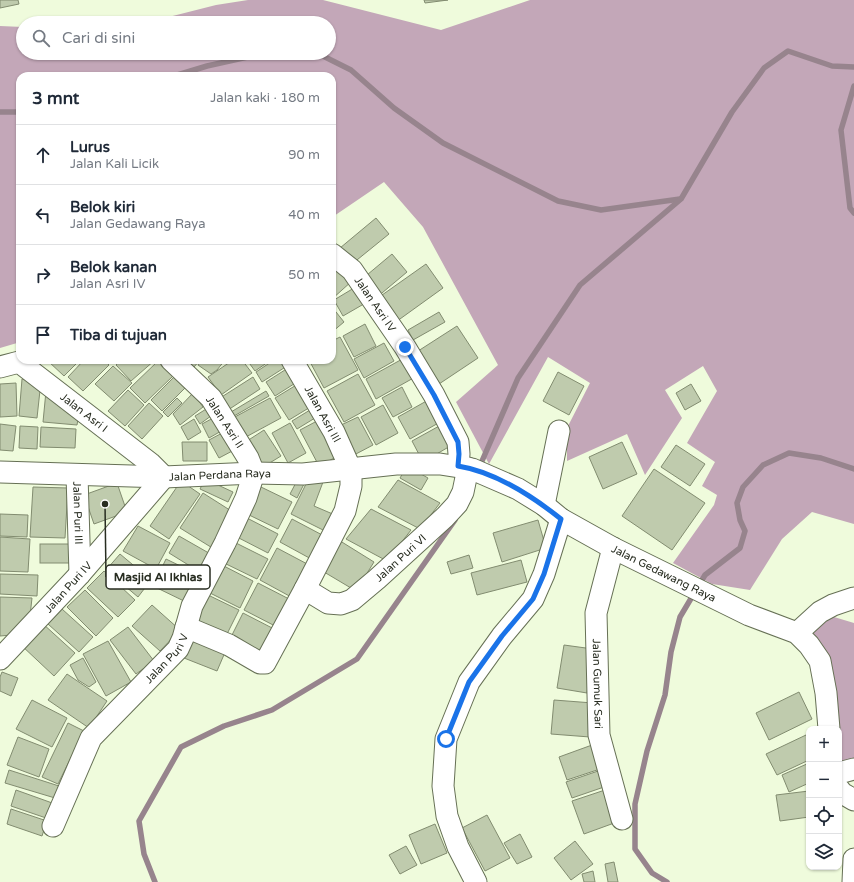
<!DOCTYPE html>
<html lang="id">
<meta charset="utf-8">
<style>
:root{--surface:#fff;--page:#f2f2f3;--text:#1f2937;--muted:#747a83;--line:#e0e1e3}
body{margin:0;font-family:"Varela Round",sans-serif;background:var(--page);color:var(--text)}
.controls{position:absolute;right:12px;bottom:12px;display:grid;overflow:hidden;border-radius:8px;box-shadow:0 1px 3px #0004}
.controls button{width:36px;height:36px;display:grid;place-items:center;padding:0;border:0;border-bottom:1px solid var(--line);background:var(--surface);color:var(--text);font:20px sans-serif}
.stop{position:absolute;width:12px;height:12px;margin:-9px;border:3px solid #1a73e8;border-radius:50%;background:#fff}
.stop.end{background:#1a73e8;border-color:#fff;box-shadow:0 1px 4px #0008}
.list{margin:0;padding:0;list-style:none}
h2{display:flex;justify-content:space-between;align-items:center;height:52px;margin:0;padding:0 16px;font-size:17px}
h2 small{font-size:13px;font-weight:400;color:var(--muted)}
.list li{display:grid;grid-template-columns:26px 1fr auto;gap:12px;align-items:center;box-sizing:border-box;height:60px;padding:0 16px;border-top:1px solid var(--line)}
.list b{display:block;font-size:15px;white-space:nowrap}
.list p{margin:0;font-size:13px;white-space:nowrap;color:var(--muted)}
.list em{font-size:13px;font-style:normal;color:var(--muted)}
.icon{flex:none;width:22px;height:22px;fill:none;stroke:currentColor;stroke-width:2;stroke-linecap:round;stroke-linejoin:round}
.map{position:relative;flex:none;width:854px;height:882px;overflow:hidden}
.search{position:absolute;background:var(--surface);box-shadow:0 1px 3px #0004;left:16px;top:16px;width:320px;height:44px;display:flex;align-items:center;gap:10px;box-sizing:border-box;padding:0 14px;border-radius:22px;color:var(--muted);font-size:15px}
.panel{position:absolute;background:var(--surface);box-shadow:0 1px 3px #0004;left:16px;top:72px;width:320px;height:292px;border-radius:12px}
.map>svg:first-child{display:block}
.forest{fill:#c3a7b8}
.lines{fill:none;stroke-linecap:round;stroke-linejoin:round}
.stream{stroke:#97848d;stroke-width:5.5}
.building{fill:#bfcbad;stroke:#828c70}
.minor-casing{stroke:#667055;stroke-width:23}
.minor{stroke:#fff;stroke-width:21}
.route{stroke:#1a73e8;stroke-width:5}
.labels{text-anchor:middle;stroke-width:3;stroke-linejoin:round;paint-order:stroke}
.street-label{font-size:11px;fill:#282d21;stroke:#fff}
.leader{fill:none;stroke:#282d21;stroke-width:1.5}
.callout-dot{fill:#282d21;stroke:#fff;stroke-width:1.5}
.callout{fill:#fff;stroke:#282d21;stroke-width:1.5}
.callout-label{font-size:12px;text-anchor:middle;font-weight:bold;fill:#282d21}
</style>
<div class="map">
<svg width="854" height="882" viewBox="0 0 854 882">
<rect width="100%" height="100%" fill="#effbdc"/>
<g class="forest">
<path d="M248 0H323L441 30 530 0H854V524L812 512 782 539 750 590 712 584 673 563 714 505 717 495 702 486 715 462 687 443 717 391 703 366 665 390 682 418 645 475 627 434 567 461V428L590 383 548 357 489 464 456 402 498 365 423 227 384 182 334 216 332 215V76H20V341L17 343 0 348V26L23 27V53H329V23H145L216 5Z"/>
<path d="M824 614 854 623V765L839 769V729L829 660 810 628Z"/>
</g>
<g class="lines">
<g class="stream">
<path d="M314 53 325 57 351 70 394 108 443 143 558 201 601 210 680 199"/>
<path d="M174 76 207 66 266 53"/>
<path d="M854 86 841 130 850 208 854 213"/>
<path d="M0 112H20"/>
<path d="M479 468 518 378 580 285 681 199 732 112 764 68 788 51 832 66 854 67"/>
<path d="M155 882 144 854 139 821 181 747 224 726 272 710 357 659 455 520"/>
<path d="M667 882 652 873 635 849V804L647 751 665 695 671 652 680 617 705 575 740 548 745 531 740 520 737 503 743 487 763 465 789 453 821 458 854 469"/>
</g>
</g>
<g class="building">
<path d="M0 0H18L19 4 0 8Z"/>
<path d="M424 0H448L425 3Z"/>
<path d="M376 218 389 234 352 264 340 248Z"/>
<path d="M392 254 407 272 376 298 361 280Z"/>
<path d="M332 259 352 281 332 299Z"/>
<path d="M426 264 443 288 393 324 375 300Z"/>
<path d="M359 285 369 301 343 316 334 300Z"/>
<path d="M332 307 344 322 332 332Z"/>
<path d="M439 312 445 322 413 340 408 330Z"/>
<path d="M365 324 376 346 354 357 343 336Z"/>
<path d="M457 326 478 358 436 386 415 353Z"/>
<path d="M340 337 358 370 324 388 309 360H332V341Z"/>
<path d="M384 343 394 361 364 378 354 359Z"/>
<path d="M406 357 417 376 376 399 366 379Z"/>
<path d="M49 360H80L64 376 48 361Z"/>
<path d="M84 360H104L109 365 83 391 68 377Z"/>
<path d="M121 360H155L131 381 116 365Z"/>
<path d="M186 360H200L194 367 185 361Z"/>
<path d="M201 360H225L217 370 211 374 198 365Z"/>
<path d="M233 360H242L252 373 221 395 208 377Z"/>
<path d="M247 360H271L255 371Z"/>
<path d="M274 360H283L287 366 262 382 256 372Z"/>
<path d="M158 361 173 376 145 403 130 388Z"/>
<path d="M113 366 132 383 114 401 95 384Z"/>
<path d="M288 368 297 382 275 396 266 382Z"/>
<path d="M558 372 584 386 569 415 543 401Z"/>
<path d="M358 374 375 405 344 422 327 391Z"/>
<path d="M175 376 186 387 162 411 151 400Z"/>
<path d="M253 377 260 389 228 410 220 398Z"/>
<path d="M22 379 41 381 37 418 19 416Z"/>
<path d="M16 383 17 416 0 417V384Z"/>
<path d="M298 384 312 406 289 420 275 398Z"/>
<path d="M691 384 701 401 685 410 676 393Z"/>
<path d="M402 387 412 407 393 417 382 398Z"/>
<path d="M128 390 144 405 125 426 108 411Z"/>
<path d="M46 391 78 419 77 425 43 422Z"/>
<path d="M266 391 269 396 234 416 231 412Z"/>
<path d="M193 393 203 407 180 425 173 414Z"/>
<path d="M177 398 182 403 168 417 163 412Z"/>
<path d="M270 398 281 418 244 438 233 418Z"/>
<path d="M430 399 442 421 410 439 398 417Z"/>
<path d="M149 403 163 416 142 439 128 426Z"/>
<path d="M383 405 398 433 376 445 361 417Z"/>
<path d="M211 406 215 413 200 424 195 416Z"/>
<path d="M310 410 315 418 297 429 292 421Z"/>
<path d="M215 417 223 430 209 438 202 424Z"/>
<path d="M358 417 373 445 354 455 339 426Z"/>
<path d="M194 419 201 432 188 440 181 427Z"/>
<path d="M317 421 336 457 319 466 300 430Z"/>
<path d="M290 423 306 453 288 463 272 433Z"/>
<path d="M0 424 16 426 13 451 0 450Z"/>
<path d="M441 425 452 445 423 462 412 441Z"/>
<path d="M20 426 38 427 37 449 19 448Z"/>
<path d="M41 427 76 429 75 448 40 447Z"/>
<path d="M264 430 281 456 263 467 247 441Z"/>
<path d="M226 431 236 449 219 458 209 440Z"/>
<path d="M182 442H207V461H183Z"/>
<path d="M622 442 637 474 603 489 589 457Z"/>
<path d="M676 445 705 464 690 486 661 467Z"/>
<path d="M407 466 428 478 421 490 400 478Z"/>
<path d="M654 469 705 503 672 550 622 516Z"/>
<path d="M300 475 307 478 297 498 290 494Z"/>
<path d="M310 476 323 482 314 506 335 515 327 532 291 514Z"/>
<path d="M205 479 233 492 228 502 200 489Z"/>
<path d="M398 480 440 503 420 529 378 507Z"/>
<path d="M181 481 200 494 169 539 150 526Z"/>
<path d="M117 483 127 512 94 524 84 495Z"/>
<path d="M33 487 68 488 65 538 30 537Z"/>
<path d="M261 487 292 502 278 529 247 514Z"/>
<path d="M203 493 236 514 214 549 180 528Z"/>
<path d="M371 509 411 530 387 561 346 539Z"/>
<path d="M0 514 28 515 27 537 0 536Z"/>
<path d="M245 517 278 534 268 553 235 536Z"/>
<path d="M292 519 326 537 313 560 280 542Z"/>
<path d="M538 520 546 548 502 562 493 533Z"/>
<path d="M138 526 170 543 156 569 123 551Z"/>
<path d="M179 536 214 556 203 574 169 553Z"/>
<path d="M0 537 30 539 28 572 0 571Z"/>
<path d="M337 539 374 562 356 591 319 569Z"/>
<path d="M232 541 268 559 257 579 222 562Z"/>
<rect x="40" y="544" width="30" height="19"/>
<path d="M277 548 311 566 293 598 260 580Z"/>
<path d="M120 554 151 580 138 597 106 570Z"/>
<path d="M469 555 473 568 451 574 447 562Z"/>
<path d="M166 559 199 575 186 602 153 586Z"/>
<path d="M521 560 527 582 477 595 471 573Z"/>
<path d="M220 564 253 581 240 608 206 591Z"/>
<path d="M104 571 135 600 118 617 87 588Z"/>
<path d="M0 574 38 575 37 596 0 594Z"/>
<path d="M258 583 291 600 277 627 244 610Z"/>
<path d="M85 590 113 618 96 636 67 607Z"/>
<path d="M206 594 239 610 225 638 192 622Z"/>
<path d="M0 597 32 598 30 616 12 635 0 636Z"/>
<path d="M152 605 180 630 160 651 132 626Z"/>
<path d="M62 609 93 637 79 652 48 624Z"/>
<path d="M243 613 276 630 262 657 229 641Z"/>
<path d="M42 623 75 653 54 676 21 645Z"/>
<path d="M128 627 154 661 136 674 110 640Z"/>
<path d="M193 637 226 650 217 671 184 658Z"/>
<path d="M108 641 131 682 106 696 83 654Z"/>
<path d="M564 645 593 649 587 693 557 688Z"/>
<path d="M83 658 96 682 89 687 78 680 70 665Z"/>
<path d="M2 672 18 678 11 696 0 691V677Z"/>
<path d="M67 674 107 701 89 728 48 700Z"/>
<path d="M799 692 812 719 769 740 756 713Z"/>
<path d="M32 700 67 718 52 747 16 729Z"/>
<path d="M554 700 593 703 590 737 551 734Z"/>
<path d="M68 723 84 731 58 784 42 777Z"/>
<path d="M806 735 809 742V760L777 775 766 754Z"/>
<path d="M18 737 49 749 39 777 7 765Z"/>
<path d="M592 745 600 769 567 780 559 757Z"/>
<path d="M809 763V783L789 792 782 775Z"/>
<path d="M9 770 59 786 55 798 5 783Z"/>
<path d="M598 771 604 787 572 798 566 782Z"/>
<path d="M16 790 55 804 49 819 11 806Z"/>
<path d="M605 790 617 822 584 834 572 801Z"/>
<path d="M809 791V817L780 821 776 795Z"/>
<path d="M11 809 47 821 42 836 7 824Z"/>
<path d="M487 815 510 858 485 871 462 828Z"/>
<path d="M435 824 447 853 421 864 409 835Z"/>
<path d="M520 834 532 857 517 864 504 843Z"/>
<path d="M575 841 593 864 571 880 554 858Z"/>
<path d="M406 846 417 865 400 874 389 855Z"/>
<path d="M614 862 618 882H608L605 864Z"/>
<path d="M593 871 595 882H584L582 874Z"/>
</g>
<g class="lines">
<g class="minor-casing">
<g id="minor">
<path id="s1" d="M332 254 352 270 405 347 434 395 458 442 459 454 458 466"/>
<path id="s2" d="M0 367 19 362 150 463 164 477 80 574 0 659"/>
<path id="s3" d="M0 472 164 477 254 473 303 474 396 464H440L472 469 518 489 544 505 561 519 613 548 749 615 797 633 809 645 820 661 826 693 829 729"/>
<path id="s4" d="M77 475 80 574"/>
<path d="M544 505 559 431"/>
<path id="s5" d="M613 548 596 613 599 735 622 819"/>
<path id="s6" d="M305 589 328 603 341 604 352 600 377 579 445 517 457 504 463 492 468 468"/>
<path d="M186 627 229 645 260 663H265L305 589 345 511 351 486V470L334 432 292 360"/>
<path d="M797 633 820 612 833 605 854 598"/>
<path d="M839 773 854 769"/>
<path d="M839 789 842 793 854 800"/>
<path id="s7" d="M53 826 91 738 178 649 183 638 192 606 225 543 246 498 254 473 248 458 211 398 171 360"/>
<path d="M476 882 458 847 447 816 443 786 446 739 469 682 502 636 533 599 544 574 561 519"/>
<path d="M853 882 854 859"/>
</g>
</g>
<use href="#minor" class="minor"/>
</g>
<g class="lines">
<path class="route" d="M405 347 434 395 458 442 459 454 458 466C496 472 532 496 561 519L544 574 533 599 502 636 469 682 446 739"/>
</g>
<g class="labels">
<g class="street-label">
<text dy="4" stroke="none"><textPath href="#s1" startOffset="67">Jalan Asri IV</textPath></text>
<text dy="4" stroke="none"><textPath href="#s2" startOffset="102">Jalan Asri I</textPath></text>
<text transform="translate(323 414) rotate(61)" y="4">Jalan Asri III</text>
<text transform="translate(225 422) rotate(57)" y="4">Jalan Asri II</text>
<text dy="4" stroke="none"><textPath href="#s3" startOffset="220">Jalan Perdana Raya</textPath></text>
<text dy="4" stroke="none"><textPath href="#s4" startOffset="38">Jalan Puri III</textPath></text>
<text dy="4" stroke="none"><textPath href="#s6" startOffset="116">Jalan Puri VI</textPath></text>
<text dy="4" stroke="none"><textPath href="#s3" startOffset="692">Jalan Gedawang Raya</textPath></text>
<text transform="translate(68 587) rotate(-48)" y="4">Jalan Puri IV</text>
<text dy="4" stroke="none"><textPath href="#s7" startOffset="206">Jalan Puri V</textPath></text>
<text dy="4" stroke="none"><textPath href="#s5" startOffset="138">Jalan Gumuk Sari</textPath></text>
</g>
</g>
<path class="leader" d="M105 504L106 577"/>
<circle class="callout-dot" cx="105" cy="504" r="4"/>
<rect class="callout" x="106" y="565" width="104" height="24" rx="4"/>
<g class="callout-label">
<text x="158" y="581">Masjid Al Ikhlas</text>
</g>
</svg>
<div class="controls">
<button>+</button>
<button>−</button>
<button><svg class="icon" aria-label="locate" viewBox="0 0 24 24"><circle cx="12" cy="12" r="6"/><path d="M12 2v4M12 18v4M2 12h4M18 12h4"/></svg></button>
<button><svg class="icon" aria-label="layers" viewBox="0 0 24 24"><path d="M12 4l9 5-9 5-9-5zM3 14l9 5 9-5"/></svg></button>
</div>
<div class="stop" style="left:446px;top:739px"></div>
<div class="stop end" style="left:405px;top:347px"></div>
<div class="search"><svg class="icon" aria-label="search" viewBox="0 0 24 24"><circle cx="10" cy="10" r="6"/><path d="M15 15l6 6"/></svg>Cari di sini</div>
<section class="panel">
<h2>3 mnt<small>Jalan kaki · 180 m</small></h2>
<ul class="list">
<li><svg class="icon" aria-label="ahead" viewBox="0 0 24 24"><path d="M12 20V5M6 11l6-6 6 6"/></svg><div><b>Lurus</b><p>Jalan Kali Licik</p></div><em>90 m</em></li>
<li><svg class="icon" aria-label="left" viewBox="0 0 24 24"><path d="M17 20v-9H6M10 6l-5 5 5 5"/></svg><div><b>Belok kiri</b><p>Jalan Gedawang Raya</p></div><em>40 m</em></li>
<li><svg class="icon" aria-label="right" viewBox="0 0 24 24"><path d="M7 20v-9h11M14 6l5 5-5 5"/></svg><div><b>Belok kanan</b><p>Jalan Asri IV</p></div><em>50 m</em></li>
<li><svg class="icon" aria-label="arrive" viewBox="0 0 24 24"><path d="M6 21V4h12l-3 4 3 4H6"/></svg><div><b>Tiba di tujuan</b></div></li>
</ul>
</section>
</div>
